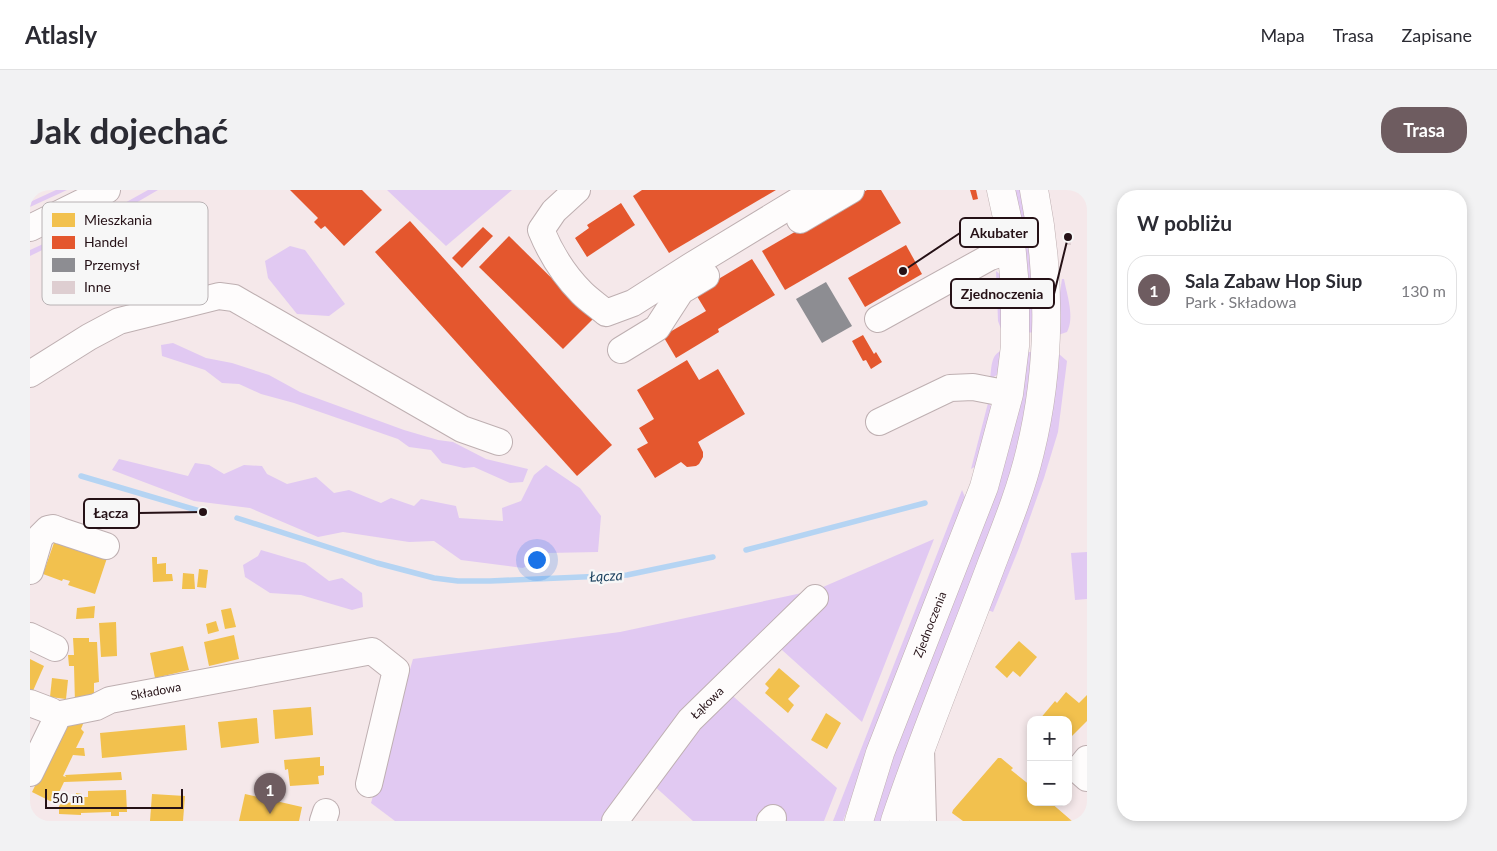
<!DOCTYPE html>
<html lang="pl">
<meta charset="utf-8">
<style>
:root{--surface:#fff;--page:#f2f2f3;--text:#2b2b33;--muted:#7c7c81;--line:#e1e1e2;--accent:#6e5c60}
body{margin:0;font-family:Lato,sans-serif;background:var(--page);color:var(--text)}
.controls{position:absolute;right:15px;bottom:15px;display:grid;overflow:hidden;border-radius:10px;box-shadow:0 2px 8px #0003}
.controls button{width:45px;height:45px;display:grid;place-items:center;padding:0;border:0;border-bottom:1px solid var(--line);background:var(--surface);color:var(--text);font:25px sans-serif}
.scale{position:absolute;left:15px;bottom:12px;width:138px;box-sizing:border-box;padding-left:5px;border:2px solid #251116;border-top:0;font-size:14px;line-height:18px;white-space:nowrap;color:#251116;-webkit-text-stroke:4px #f7f7f7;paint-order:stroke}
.you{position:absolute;left:506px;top:369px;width:18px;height:18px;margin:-12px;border:4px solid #fff;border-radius:50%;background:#1a73e8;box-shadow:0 0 0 8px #1a73e833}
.badge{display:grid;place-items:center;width:32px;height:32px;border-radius:50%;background:var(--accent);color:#fff;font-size:16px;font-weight:700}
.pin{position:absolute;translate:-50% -41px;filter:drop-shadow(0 1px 2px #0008)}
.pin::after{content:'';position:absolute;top:26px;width:18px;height:15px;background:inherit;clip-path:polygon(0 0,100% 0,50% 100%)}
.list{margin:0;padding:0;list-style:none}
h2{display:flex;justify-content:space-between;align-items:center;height:65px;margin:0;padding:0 20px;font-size:21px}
h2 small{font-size:16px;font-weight:400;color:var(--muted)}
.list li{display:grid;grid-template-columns:32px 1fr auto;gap:15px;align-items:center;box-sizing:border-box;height:70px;margin:0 10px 10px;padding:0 10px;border:1px solid var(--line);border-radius:20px}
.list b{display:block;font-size:19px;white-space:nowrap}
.list p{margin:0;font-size:16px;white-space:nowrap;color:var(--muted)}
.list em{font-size:16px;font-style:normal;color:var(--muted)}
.map{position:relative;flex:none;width:1057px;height:631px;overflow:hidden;border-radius:20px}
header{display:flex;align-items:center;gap:30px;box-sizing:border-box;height:70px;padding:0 25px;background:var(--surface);border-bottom:1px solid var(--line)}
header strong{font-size:24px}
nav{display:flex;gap:28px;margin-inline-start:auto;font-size:18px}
.intro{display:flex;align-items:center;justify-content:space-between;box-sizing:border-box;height:120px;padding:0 30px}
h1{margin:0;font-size:35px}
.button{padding:12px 22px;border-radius:20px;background:var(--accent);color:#fff;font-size:18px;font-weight:700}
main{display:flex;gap:30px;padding:0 30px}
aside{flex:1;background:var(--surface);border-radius:20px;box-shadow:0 2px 8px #0003}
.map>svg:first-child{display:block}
.green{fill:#e1c9f2}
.homes{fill:#f2c14e}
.shops{fill:#e4572e}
.industry{fill:#8d8d92}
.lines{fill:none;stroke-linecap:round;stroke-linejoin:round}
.stream{stroke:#b5d4f3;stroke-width:5.5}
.building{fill:#deced1}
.minor-casing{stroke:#beafb1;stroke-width:28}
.major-casing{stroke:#beafb1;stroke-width:29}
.minor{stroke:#fefcfc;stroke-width:26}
.major{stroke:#fefcfc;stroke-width:28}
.labels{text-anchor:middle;stroke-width:5;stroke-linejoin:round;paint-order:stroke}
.street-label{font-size:12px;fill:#251116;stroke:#f7f7f7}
.water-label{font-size:14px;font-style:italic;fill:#204562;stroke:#f7f7f7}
.key{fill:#f7f7f7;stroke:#b8b2b4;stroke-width:1}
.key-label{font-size:14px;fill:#251116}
.leader{fill:none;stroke:#251116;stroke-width:2}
.callout-dot{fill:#251116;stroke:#f7f7f7;stroke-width:2}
.callout{fill:#f7f7f7;stroke:#251116;stroke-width:2}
.callout-label{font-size:14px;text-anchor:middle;font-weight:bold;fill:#251116}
</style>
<header>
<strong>Atlasly</strong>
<nav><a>Mapa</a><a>Trasa</a><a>Zapisane</a></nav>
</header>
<div class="intro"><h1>Jak dojechać</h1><a class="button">Trasa</a></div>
<main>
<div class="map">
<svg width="1057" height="631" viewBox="0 0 1057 631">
<rect width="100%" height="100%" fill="#f5e8ea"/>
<g class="green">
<path d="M26 0H37L0 17V12Z"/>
<path d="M118 0H128L92 21 0 66V60L57 34Z"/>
<path d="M357 0H482L416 56Z"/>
<path d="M983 0H991L998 37 1006 143 995 142Z"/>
<path d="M260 56 275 60 315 114 299 126 267 124 238 88 235 71Z"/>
<path d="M966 81 972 86 975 142 971 139 968 131Z"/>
<path d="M1032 89H1034C1037 105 1045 128 1037 142L1028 145V116Z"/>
<path d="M143 153 176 168 202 173 239 185 270 202 374 240 408 250 423 252 456 269 498 279 493 292 480 293 444 277 434 278 412 273 401 260 379 257 368 249 264 213 231 204 209 194 192 193 175 180 132 166 131 155Z"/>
<path d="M973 160C972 173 973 184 960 189 962 178 960 164 973 160Z"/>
<path d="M993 162H1005L994 249 855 631H839Z"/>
<path d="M1025 163 1029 164 1037 171 1028 242 1014 288 989 358 963 422 958 420Z"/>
<path d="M958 213 962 217 948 275 941 279Z"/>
<path d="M89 269 158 286 165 273 179 275 194 284 214 275 232 276 237 284 257 294 286 287 304 303 319 300 351 313 361 308 384 316 391 309 426 316 429 328 473 331 472 318 491 311 504 285 516 275 550 298 571 326 568 362 518 363 493 378 431 370 404 351 379 352 313 342 288 347 220 318 164 311 82 280Z"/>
<path d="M932 300 935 307 813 631H803Z"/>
<path d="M904 349 832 532 742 451 696 500 807 598 794 631H663L611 584 582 631H365L341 613 383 469 590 442 786 400Z"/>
<path d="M231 360 275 373 299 391 312 388 332 403 333 417 322 420 271 405 240 403 215 387 213 375 228 366Z"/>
<path d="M1057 362V409L1045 410 1041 363Z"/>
</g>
<g class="homes">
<path d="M25 350 77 368 65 404 38 395 40 391 33 389 32 391 13 384Z"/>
<path d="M122 367H127V374L136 373V384H142L143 391 123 392Z"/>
<path d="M169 379 178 380 176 398 167 397Z"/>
<path d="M153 383 164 384 165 399H152Z"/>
<path d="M65 416 64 428 46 429 47 418Z"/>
<path d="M201 418 206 437 195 439 191 420Z"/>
<path d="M186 431 189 441 178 444 176 434Z"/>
<path d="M86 432 87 466 71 467 69 433Z"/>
<path d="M204 445 209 469 179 476 174 452Z"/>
<path d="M43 448H59V452H67L69 492 64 493V513H45L44 476H39L38 465H44Z"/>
<path d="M989 451 1007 467 990 487 983 481 977 488 965 477Z"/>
<path d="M153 456 159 480 125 488 120 463Z"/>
<path d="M0 469 14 476 2 503H0Z"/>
<path d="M749 478 770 496 758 509 764 515 758 523 735 503 739 498 735 494Z"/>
<path d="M22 488 38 490 36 509 20 507Z"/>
<path d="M1036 502 1049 513 1057 505V531L1038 550V530H1009L1025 511 1027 513Z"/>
<path d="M281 517 283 545 245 549 243 520Z"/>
<path d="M796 523 811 533 797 559 781 550Z"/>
<path d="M41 528 53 534 51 539 54 542 46 558H54L55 566 43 565 33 586 36 587 35 585 91 582 92 590 34 592 24 613 2 602 36 533Z"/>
<path d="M227 528 229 553 191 558 188 532Z"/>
<path d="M155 535 157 560 72 568 70 543Z"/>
<path d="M290 567V576H294V585L288 586 289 594 260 596 258 579 255 580 254 570Z"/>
<path d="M968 568H971L983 578 981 580 1001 596V612H1020L1042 631H933L922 623 923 620Z"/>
<path d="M96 600 97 622H89V626H81V622L51 623V625L29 624V616L33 612 46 613V603L52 604V607H58V601Z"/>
<path d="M122 604 155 606 153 631H120Z"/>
<path d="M215 604 272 617 269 631H209Z"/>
</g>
<g class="shops">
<path d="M260 0H332L352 20 314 56 295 36 291 39 284 32 288 28Z"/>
<path d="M612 0H746L639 63 603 6Z"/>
<path d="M837 0H851L871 33 755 100 732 61Z"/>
<path d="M940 0H946L948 9 943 10Z"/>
<path d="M591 13 605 35 557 67 545 48 559 38 557 35Z"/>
<path d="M380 31 582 255 547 286 345 62Z"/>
<path d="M453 37 463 46 432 78 422 68Z"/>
<path d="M479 46 563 129 533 159 449 77Z"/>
<path d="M876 55 892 84 835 117 818 88Z"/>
<path d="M722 69 745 105 688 139 689 142 646 168 633 146 676 121 665 103Z"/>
<path d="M833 145 844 164 846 162 852 172 841 179 836 170 833 171 822 151Z"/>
<path d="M657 170 669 190 688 179 715 224 668 252 673 262V267L669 274 666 276 657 277 651 272 625 288 607 259 618 253 609 238 624 229 607 200Z"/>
</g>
<path class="industry" d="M796 92 822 136 792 153 766 109Z"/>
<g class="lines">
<g class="stream">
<path d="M51 286 173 322"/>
<path d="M207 328 347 373 404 388 428 391H460L597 385 683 367"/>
<path d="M716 360 895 313"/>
</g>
</g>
<path class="building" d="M1039 42 1041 55H1036L1034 43Z"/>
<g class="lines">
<g class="minor-casing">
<g id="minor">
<path d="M547 0 524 21 511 40C520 62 535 86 552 103 559 110 568 116 576 123L603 113 661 76 786 0"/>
<path d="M770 30 821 0"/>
<path d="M0 38 77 0"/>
<path d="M848 129 960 67 982 60"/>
<path d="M591 160 627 138 651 101 676 86"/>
<path d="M0 184 59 147 89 131 189 106 204 108 432 239 469 252"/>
<path d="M849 232 920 198 943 197 979 204"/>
<path d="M0 381 10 347 18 339 23 338 31 341 76 356"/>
<path d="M0 446 25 458"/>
<path id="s1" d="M0 513 21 521 26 525 66 517 80 510 342 461 366 480 339 594"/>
<path d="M891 559 893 631"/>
<path d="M1057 569 1048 580 1057 588"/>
<path d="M0 583 25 532 26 525"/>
<path d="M293 631 296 622"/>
<path id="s2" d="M585 631 660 530 785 408"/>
<path d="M740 631 743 628"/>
</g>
</g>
<g class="major-casing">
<g id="major">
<path id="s3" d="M829 631 850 563 954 297 979 204 985 156V98L980 41 971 0"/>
<path d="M865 631C894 544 930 459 962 373 976 337 991 300 1000 262 1021 177 1021 86 1004 0"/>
</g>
</g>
<use href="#minor" class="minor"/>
<use href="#major" class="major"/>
</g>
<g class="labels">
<g class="street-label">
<text dy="4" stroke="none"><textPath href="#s3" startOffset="209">Zjednoczenia</textPath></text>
<text dy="4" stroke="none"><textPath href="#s1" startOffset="132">Składowa</textPath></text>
<text dy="4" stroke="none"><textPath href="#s2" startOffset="150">Łąkowa</textPath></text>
</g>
<g class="water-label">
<text transform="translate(576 386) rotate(-3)" y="5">Łącza</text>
</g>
</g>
<rect x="12" y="12" width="166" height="103" rx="8" class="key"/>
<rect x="22" y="23" width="23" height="14" fill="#f2c14e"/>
<rect x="22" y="46" width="23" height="13" fill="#e4572e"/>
<rect x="22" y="68" width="23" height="14" fill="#8d8d92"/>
<rect x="22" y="91" width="23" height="13" fill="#deced1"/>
<g class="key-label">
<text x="54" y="35">Mieszkania</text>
<text x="54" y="57">Handel</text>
<text x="54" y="80">Przemysł</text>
<text x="54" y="102">Inne</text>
</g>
<path class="leader" d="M873 81L930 43M1038 47L1024 104M173 322L109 323"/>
<g class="callout-dot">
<circle cx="873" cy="81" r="5"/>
<circle cx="1038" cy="47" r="5"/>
<circle cx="173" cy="322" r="5"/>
</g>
<g class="callout">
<rect x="930" y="28" width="78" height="29" rx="5"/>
<rect x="921" y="89" width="103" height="29" rx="5"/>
<rect x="54" y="309" width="55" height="29" rx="5"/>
</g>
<g class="callout-label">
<text x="969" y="48">Akubater</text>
<text x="972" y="109">Zjednoczenia</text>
<text x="81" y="328">Łącza</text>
</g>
</svg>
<div class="controls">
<button>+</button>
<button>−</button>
</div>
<div class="scale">50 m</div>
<div class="you"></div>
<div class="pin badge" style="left:240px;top:624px">1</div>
</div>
<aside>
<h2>W pobliżu<small></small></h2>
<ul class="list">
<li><span class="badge">1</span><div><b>Sala Zabaw Hop Siup</b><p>Park · Składowa</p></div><em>130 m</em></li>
</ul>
</aside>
</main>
